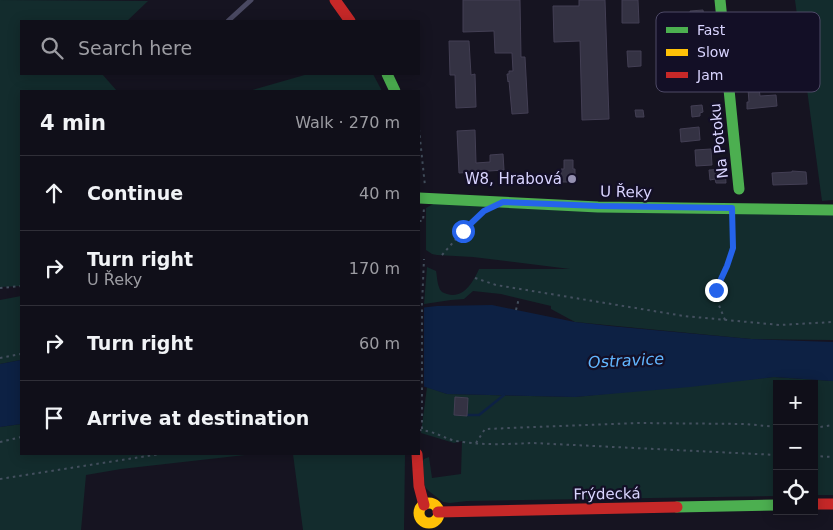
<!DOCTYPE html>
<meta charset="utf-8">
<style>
:root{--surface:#100f19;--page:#191822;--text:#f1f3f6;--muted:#9c9ca2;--line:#302f38}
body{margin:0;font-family:"DejaVu Sans",sans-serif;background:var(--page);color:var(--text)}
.controls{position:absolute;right:15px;bottom:15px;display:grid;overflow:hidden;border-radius:0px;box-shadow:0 2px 12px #0003}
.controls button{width:45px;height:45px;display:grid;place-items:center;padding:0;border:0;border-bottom:1px solid var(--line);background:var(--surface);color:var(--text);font:25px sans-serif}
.stop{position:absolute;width:15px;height:15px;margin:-11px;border:4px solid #2563eb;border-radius:50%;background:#fff}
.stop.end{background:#2563eb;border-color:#fff;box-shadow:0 1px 5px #0008}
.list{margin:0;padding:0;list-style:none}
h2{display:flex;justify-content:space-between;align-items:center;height:65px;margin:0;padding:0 20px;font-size:21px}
h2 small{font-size:16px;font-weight:400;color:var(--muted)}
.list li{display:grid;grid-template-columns:32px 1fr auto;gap:15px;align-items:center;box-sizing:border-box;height:75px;padding:0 20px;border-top:1px solid var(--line)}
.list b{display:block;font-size:19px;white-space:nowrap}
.list p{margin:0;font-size:16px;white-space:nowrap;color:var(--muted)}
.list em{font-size:16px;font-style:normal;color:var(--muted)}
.icon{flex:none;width:28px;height:28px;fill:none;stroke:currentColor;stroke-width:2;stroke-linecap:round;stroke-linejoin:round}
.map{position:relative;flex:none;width:833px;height:530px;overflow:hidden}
.search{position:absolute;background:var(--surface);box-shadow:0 2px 12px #0003;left:20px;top:20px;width:400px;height:55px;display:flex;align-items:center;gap:12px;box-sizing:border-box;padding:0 18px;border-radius:0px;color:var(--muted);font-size:19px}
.panel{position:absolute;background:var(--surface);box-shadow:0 2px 12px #0003;left:20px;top:90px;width:400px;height:365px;border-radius:0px}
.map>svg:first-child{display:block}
.green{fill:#132c2d}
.water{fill:#0d2144}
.pier{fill:#161421}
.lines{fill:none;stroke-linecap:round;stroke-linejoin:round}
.stream{stroke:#0d2144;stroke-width:2.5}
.building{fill:#343243;stroke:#433f54}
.path{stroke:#44505f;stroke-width:2;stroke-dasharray:2.5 4;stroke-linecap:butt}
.lane{stroke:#4a4962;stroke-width:5}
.fast{stroke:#4caf50;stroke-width:11}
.slow{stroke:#ffc107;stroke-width:11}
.jam{stroke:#c62828;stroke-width:11}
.route{stroke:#2563eb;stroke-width:6}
.poi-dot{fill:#9591b1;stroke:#130f26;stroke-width:2}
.labels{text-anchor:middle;stroke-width:4.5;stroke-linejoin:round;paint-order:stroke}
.street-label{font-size:15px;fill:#d9d4ff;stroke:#130f26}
.poi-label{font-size:15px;fill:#d9d4ff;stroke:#130f26;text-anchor:end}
.water-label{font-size:16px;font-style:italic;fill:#62b6ff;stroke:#130f26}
.key{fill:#130f26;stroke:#4e4a67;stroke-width:1}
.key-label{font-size:14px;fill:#d9d4ff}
</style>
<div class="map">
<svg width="833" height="530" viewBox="0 0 833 530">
<rect width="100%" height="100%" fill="#161421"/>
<g class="green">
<path d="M0 0 148 1 127 21H21V74H102L117 91H21V286L0 287Z"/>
<path d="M795 0H833V200L822 201Z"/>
<path d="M308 74H373L382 91H249Z"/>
<path d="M435 203 833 210V340L751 339 575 322 551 309V306L501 294 473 291 464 299 451 300 424 304 427 267 436 271C437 275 437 282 439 287 440 291 443 293 447 294 464 299 473 282 479 269H570L473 257 437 255 432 254 426 250V208Z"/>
<path d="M21 296V360L0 364V300Z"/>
<path d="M774 377 833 381V495H814V384H777V496L467 501 450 503 443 502 430 492 425 487 422 463 424 459 429 457 432 478 461 474 462 441 454 443 421 433 427 387 447 394 575 397Z"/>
<path d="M21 424V454H254L121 469 86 475 81 530H0V427Z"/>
<path d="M293 454H405L404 530H303Z"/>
</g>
<g class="water">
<path d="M492 305 575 322 610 326 751 339 833 342V381L774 377 690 387 575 397 447 394 419 385V308L437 306Z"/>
<path d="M21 360V424L0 427V364Z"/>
</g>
<path class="pier" d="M424 305V389L419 388V306Z"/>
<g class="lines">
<path class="stream" d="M467 415H479L504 395"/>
</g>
<g class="building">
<path d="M463 0H520L521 57H525L528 113 512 114 509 81 508 82 507 74H509V71H513L512 53H495L494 31 463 32Z"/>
<path d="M579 0H605L609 119 582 120 580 41 554 42 553 6H579Z"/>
<path d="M622 0H638L639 23H622Z"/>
<path d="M703 10 706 34 693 36 690 11Z"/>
<path d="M449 41H469L471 75 475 74 476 107 456 108 455 75H450Z"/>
<path d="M627 51H641V66L628 67Z"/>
<path d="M759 88 760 96 776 95 777 106 747 109V102H749L748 89Z"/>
<path d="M702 105 703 112 700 113V116L692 117 691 106Z"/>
<path d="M635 110H643L644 117H636Z"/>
<path d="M699 127 700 140 681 142 680 129Z"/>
<path d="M475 130 476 163 490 162V155L503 154 504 170 459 173 457 131Z"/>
<path d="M711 149 712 165 696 166 695 150Z"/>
<path d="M564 160H573V169H575V182H561V169H564Z"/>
<path d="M725 169 726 183H716L715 179 710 180 709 170Z"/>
<path d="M792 171 806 172 807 184 773 185 772 173 792 172Z"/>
<path d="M455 397 468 398 467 416 454 415Z"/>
</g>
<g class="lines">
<g class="path">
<path d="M419 129 425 186"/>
<path d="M419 221H423L424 208"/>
<path d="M442 255 463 231 484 212"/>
<path d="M475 278 496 285 684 316 780 325 833 322"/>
<path d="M0 288 21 286"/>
<path d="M516 310 519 298"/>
<path d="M725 320 718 303 715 290 727 265 733 248V220"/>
<path d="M0 358 21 354"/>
<path d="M814 428 833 425"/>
<path d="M422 429V304L424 259"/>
<path d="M419 430C433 431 440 436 452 440 478 446 507 444 533 443L777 455"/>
<path d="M0 442 21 437"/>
<path d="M476 443 485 429 638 423 746 424 777 427"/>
<path d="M814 456 833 457"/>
<path d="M0 479 160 454"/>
</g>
<path class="lane" d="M228 21 251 0"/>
<g class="fast">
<path d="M720 0 739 189"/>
<path d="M387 74 395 91"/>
<path d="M419 198 598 207 833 210"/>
<path d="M677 507 777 505"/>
</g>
<circle class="slow" cx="429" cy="513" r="10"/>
<g class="jam">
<path d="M335 0 350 21"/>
<path d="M417 454 419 486 424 505"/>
<path d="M814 504H833"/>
<path d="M438 512 677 507"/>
</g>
</g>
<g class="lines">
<path class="route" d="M463 231 484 211 503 202 598 206 732 208 733 248 727 266 716 290"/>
</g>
<circle class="poi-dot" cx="572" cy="179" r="5"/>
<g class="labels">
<g class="street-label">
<text transform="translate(719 141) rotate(-96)" y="5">Na Potoku</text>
<text transform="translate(626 192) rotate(1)" y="5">U Řeky</text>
<text transform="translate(607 494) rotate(-1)" y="5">Frýdecká</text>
</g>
<g class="poi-label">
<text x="562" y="184">W8, Hrabová</text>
</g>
<g class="water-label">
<text transform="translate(626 360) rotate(-3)" y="6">Ostravice</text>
</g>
</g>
<rect x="656" y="12" width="164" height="80" rx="8" class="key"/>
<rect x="666" y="27" width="22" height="6" fill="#4caf50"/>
<rect x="666" y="49" width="22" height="7" fill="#ffc107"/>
<rect x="666" y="72" width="22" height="6" fill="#c62828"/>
<g class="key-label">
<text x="697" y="35">Fast</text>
<text x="697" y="57">Slow</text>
<text x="697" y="80">Jam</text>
</g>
</svg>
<div class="controls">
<button>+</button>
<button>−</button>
<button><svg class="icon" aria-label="locate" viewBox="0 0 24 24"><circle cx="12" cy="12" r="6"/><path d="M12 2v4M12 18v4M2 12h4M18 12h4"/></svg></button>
</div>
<div class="stop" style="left:463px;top:231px"></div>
<div class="stop end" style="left:716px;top:290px"></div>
<div class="search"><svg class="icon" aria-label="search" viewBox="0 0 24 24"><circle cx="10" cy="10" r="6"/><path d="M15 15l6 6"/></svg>Search here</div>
<section class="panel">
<h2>4 min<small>Walk · 270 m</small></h2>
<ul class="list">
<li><svg class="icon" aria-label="ahead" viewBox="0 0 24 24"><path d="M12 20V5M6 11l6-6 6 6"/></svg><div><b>Continue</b></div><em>40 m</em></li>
<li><svg class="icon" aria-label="right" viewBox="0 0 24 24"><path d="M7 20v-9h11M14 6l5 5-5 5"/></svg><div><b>Turn right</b><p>U Řeky</p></div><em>170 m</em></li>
<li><svg class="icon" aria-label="right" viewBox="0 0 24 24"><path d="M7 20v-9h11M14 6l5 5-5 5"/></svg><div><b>Turn right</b></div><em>60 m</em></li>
<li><svg class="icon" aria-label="arrive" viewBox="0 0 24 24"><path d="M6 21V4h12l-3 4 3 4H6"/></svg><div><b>Arrive at destination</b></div></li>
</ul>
</section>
</div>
